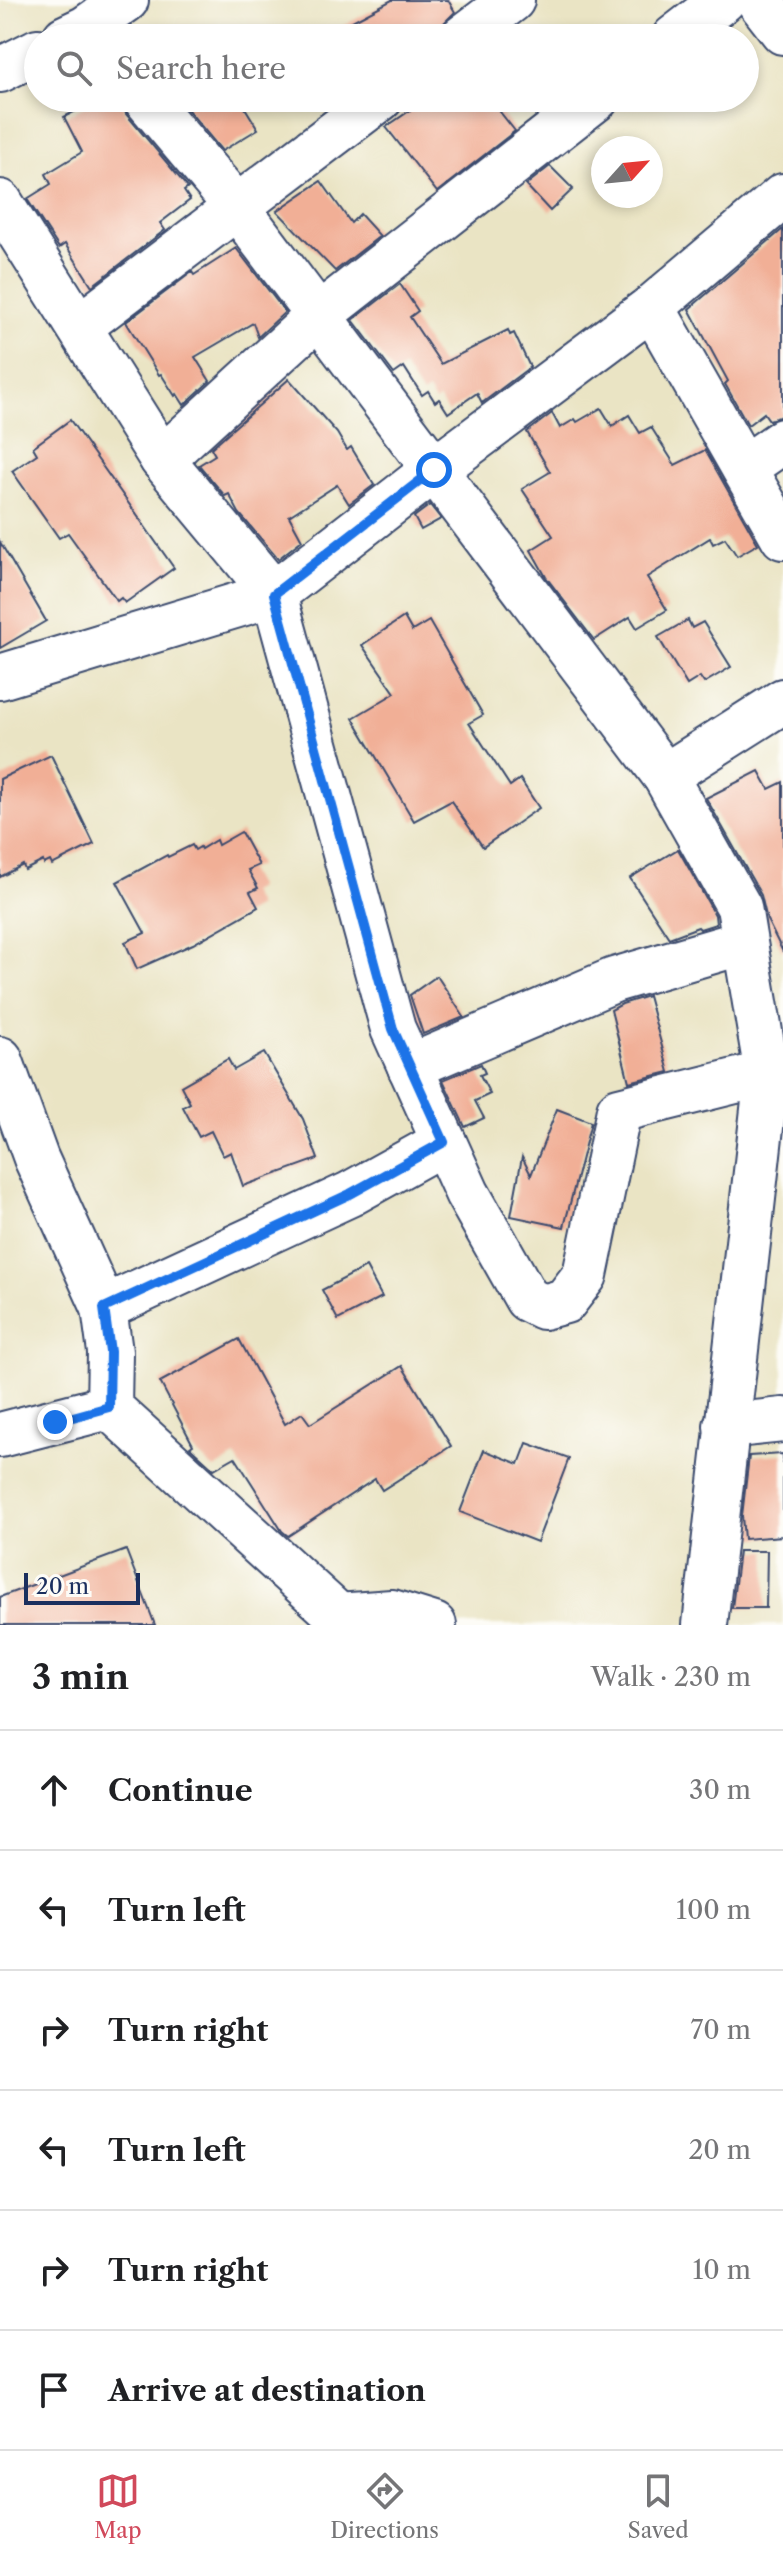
<!DOCTYPE html>
<meta charset="utf-8">
<style>
:root{--surface:#fff;--page:#f6f6f6;--text:#202124;--muted:#757577;--line:#e0e0e0;--accent:#d1495b}
body{margin:0;font-family:"Libre Caslon Text",serif;background:var(--page);color:var(--text)}
.compass{position:absolute;left:591px;top:136px;width:72px;height:72px;border-radius:50%;background:var(--surface);box-shadow:0 4px 12px #0003;rotate:63deg}
.scale{position:absolute;left:24px;bottom:20px;width:116px;box-sizing:border-box;padding-left:8px;border:4px solid #1b2f5e;border-top:0;font-size:22px;line-height:28px;white-space:nowrap;color:#1b2f5e;-webkit-text-stroke:6px #fdfcf7;paint-order:stroke}
.stop{position:absolute;width:24px;height:24px;margin:-18px;border:6px solid #1a73e8;border-radius:50%;background:#fff}
.stop.end{background:#1a73e8;border-color:#fff;box-shadow:0 2px 8px #0008}
.list{margin:0;padding:0;list-style:none}
h2{display:flex;justify-content:space-between;align-items:center;height:104px;margin:0;padding:0 32px;font-size:34px}
h2 small{font-size:26px;font-weight:400;color:var(--muted)}
.list li{display:grid;grid-template-columns:52px 1fr auto;gap:24px;align-items:center;box-sizing:border-box;height:120px;padding:0 32px;border-top:2px solid var(--line)}
.list b{display:block;font-size:30px;white-space:nowrap}
.list em{font-size:26px;font-style:normal;color:var(--muted)}
.icon{flex:none;width:44px;height:44px;fill:none;stroke:currentColor;stroke-width:2;stroke-linecap:round;stroke-linejoin:round}
.map{position:relative;flex:none;width:783px;height:1625px;overflow:hidden}
.search{position:absolute;background:var(--surface);box-shadow:0 4px 12px #0003;left:24px;right:24px;top:24px;height:88px;display:flex;align-items:center;gap:20px;box-sizing:border-box;padding:0 28px;border-radius:44px;color:var(--muted);font-size:30px}
.sheet{height:824px;background:var(--surface)}
nav{display:flex;justify-content:space-around;align-items:center;box-sizing:border-box;height:112px;border-top:2px solid var(--line);background:var(--surface);font-size:22px;color:var(--muted)}
nav a{display:grid;justify-items:center;gap:4px}
nav .on{color:var(--accent)}
.map>svg:first-child{display:block}
.building{fill:#f1af96}
.lines{fill:none;stroke-linecap:round;stroke-linejoin:round}
.street-casing{stroke:#3a4a6d;stroke-width:48}
.secondary-casing{stroke:#3a4a6d;stroke-width:48}
.street{stroke:#fff;stroke-width:44}
.secondary{stroke:#fff;stroke-width:44}
.route{stroke:#1a73e8;stroke-width:10}
</style>
<div class="map">
<svg width="783" height="1625" viewBox="0 0 783 1625">
<rect width="100%" height="100%" fill="#fdfcf7"/>
<filter id="ink" filterUnits="userSpaceOnUse"><feTurbulence type="fractalNoise" baseFrequency=".0125" numOctaves="2"/><feDisplacementMap in="SourceGraphic" scale="16" xChannelSelector="R" yChannelSelector="G"/><feConvolveMatrix kernelMatrix="1 2 1 2 8 2 1 2 1" color-interpolation-filters="sRGB"/></filter>
<filter id="wash" filterUnits="userSpaceOnUse"><feTurbulence type="fractalNoise" baseFrequency=".006" numOctaves="4" result="noise"/><feDisplacementMap in="SourceGraphic" scale="32" xChannelSelector="R" yChannelSelector="G"/><feGaussianBlur stdDeviation="1.8" result="paint"/><feColorMatrix in="noise" values="0 0 0 0 0 0 0 0 0 0 0 0 0 0 0 0 0 1.4 0 .05"/><feComposite in="paint" operator="in"/></filter>
<g filter="url(#wash)">
<rect width="100%" height="100%" fill="#eae4c4"/>
<g id="blocks">
<g class="building">
<path d="M392 0H448L455 12 439 28 438 38H320Z"/>
<path d="M101 98H121L126 114 188 188 184 191 190 200 160 223 165 230 92 286 65 244 59 248 27 199 51 184 46 174 82 152 64 117Z"/>
<path d="M178 98H239L258 129 222 151Z"/>
<path d="M428 98H489L515 131 437 192 386 127Z"/>
<path d="M550 166 573 189 550 211 526 185Z"/>
<path d="M321 181 351 223 360 214 380 236 335 271 277 211Z"/>
<path d="M783 229V416L769 420 764 413 748 425 725 384 728 381 689 309Z"/>
<path d="M236 248 285 312 258 337 253 323 195 357 210 381 184 405 177 394 175 396 161 374 159 375 126 322 192 272 194 275Z"/>
<path d="M400 284 418 311 410 317 441 364 508 330 510 335 514 333 530 367 482 403 477 393 448 413 439 399 435 402 428 391 422 395 404 367 394 374 353 320Z"/>
<path d="M289 379 337 433 347 450 351 447 374 485 349 504 337 485 289 516 302 540 278 559 239 513 229 494 225 496 199 465 215 455 211 448Z"/>
<path d="M601 408 612 426 629 415 640 433 651 427 675 465 705 450 758 544 737 556 725 538 713 544 710 538 647 577 667 610 637 628 630 617 594 640 546 577 531 550 553 536 522 489 550 472 527 432 552 413 560 428 575 419 577 422Z"/>
<path d="M70 420 174 568 125 603 121 598 117 601 68 533 59 538 12 471 37 454 33 447Z"/>
<path d="M430 505 441 519 421 530 414 517Z"/>
<path d="M0 542 46 621 0 648Z"/>
<path d="M404 617 412 631 429 621 483 715 469 723 510 786 520 779 539 808 483 847 451 801 414 821 353 718 395 693 362 645Z"/>
<path d="M688 620 692 628 703 622 731 667 704 683 700 677 687 685 658 637Z"/>
<path d="M51 755 94 844 52 865 50 861 44 864 43 861 25 870 23 865 0 877V779Z"/>
<path d="M759 771 769 789 783 782V952L767 920 761 895 706 798Z"/>
<path d="M241 832 259 865 248 870 258 888 250 892 258 907 193 944 137 969 125 942 145 933 117 882 167 855 168 857 192 845 195 850 200 847 201 849 216 840 218 845Z"/>
<path d="M678 849 715 915 716 924 700 929 698 927 669 938 630 878Z"/>
<path d="M437 976 464 1017 423 1034 410 995Z"/>
<path d="M648 996 669 1072 629 1082 611 1010 622 1004Z"/>
<path d="M264 1053 303 1119 318 1159 243 1186 231 1152 223 1156 211 1131 199 1137 183 1107 190 1103 181 1086 228 1059 234 1070Z"/>
<path d="M481 1064 485 1073 480 1075 490 1094 475 1101 484 1118 465 1127 443 1080Z"/>
<path d="M557 1109 591 1122 564 1227 511 1216 522 1157 531 1175Z"/>
<path d="M366 1267 382 1297 338 1320 322 1290Z"/>
<path d="M239 1339 285 1424 302 1413 310 1424 402 1366 451 1446 382 1490 375 1479 288 1536 282 1531 235 1457 214 1469 190 1447 193 1445 160 1382Z"/>
<path d="M527 1443 569 1458 537 1542 460 1512 484 1450 519 1464Z"/>
<path d="M783 1454V1536L744 1539 742 1516 749 1456Z"/>
<path d="M126 1550 155 1625H0V1597Z"/>
<path d="M739 1551H767L766 1608H732Z"/>
</g>
</g>
</g>
<g filter="url(#ink)">
<use href="#blocks" fill-opacity="0" stroke="#3a4a6d" stroke-width="2"/>
<g class="lines">
<g class="street-casing">
<g id="street">
<path d="M758 0 783 32"/>
<path d="M65 38 86 28 126 0"/>
<path d="M462 38 512 0"/>
<path d="M674 38 723 0"/>
<path d="M0 70 38 51"/>
<path d="M145 98 236 206 665 776 739 907 767 1074 705 1625"/>
<path d="M0 202 162 459 274 594 393 1029 467 1193 527 1299 543 1307 565 1301 585 1275 619 1110 783 1069"/>
<path d="M652 307 783 537"/>
<path d="M80 326 381 98"/>
<path d="M162 459 318 316 597 98"/>
<path d="M744 468 783 441"/>
<path d="M0 677 274 594 434 470 652 307 783 196"/>
<path d="M665 776 783 701"/>
<path d="M410 1067 614 980 744 942"/>
<path d="M104 1308 350 1194 444 1142"/>
<path d="M726 1426 783 1420"/>
<path d="M0 1435 109 1407"/>
</g>
</g>
<g class="secondary-casing">
<g id="secondary">
<path d="M0 1059 36 1158 104 1308 110 1352 109 1407 332 1610 345 1625"/>
<path d="M338 1616 392 1612 434 1625"/>
</g>
</g>
<use href="#street" class="street"/>
<use href="#secondary" class="secondary"/>
</g>
</g>
<g class="lines" filter="url(#ink)">
<path class="route" d="M55 1422 109 1407 110 1352 104 1308 350 1194 444 1142 393 1029 274 594 434 470"/>
</g>
</svg>
<svg class="compass" viewBox="-18 -18 36 36"><path d="M0-13l5 13h-10z" fill="#e53935"/><path d="M0 13l5-13h-10z" fill="#757577"/></svg>
<div class="scale">20 m</div>
<div class="stop" style="left:434px;top:470px"></div>
<div class="stop end" style="left:55px;top:1422px"></div>
<div class="search"><svg class="icon" aria-label="search" viewBox="0 0 24 24"><circle cx="10" cy="10" r="6"/><path d="M15 15l6 6"/></svg>Search here</div>
</div>
<section class="sheet">
<h2>3 min<small>Walk · 230 m</small></h2>
<ul class="list">
<li><svg class="icon" aria-label="ahead" viewBox="0 0 24 24"><path d="M12 20V5M6 11l6-6 6 6"/></svg><div><b>Continue</b></div><em>30 m</em></li>
<li><svg class="icon" aria-label="left" viewBox="0 0 24 24"><path d="M17 20v-9H6M10 6l-5 5 5 5"/></svg><div><b>Turn left</b></div><em>100 m</em></li>
<li><svg class="icon" aria-label="right" viewBox="0 0 24 24"><path d="M7 20v-9h11M14 6l5 5-5 5"/></svg><div><b>Turn right</b></div><em>70 m</em></li>
<li><svg class="icon" aria-label="left" viewBox="0 0 24 24"><path d="M17 20v-9H6M10 6l-5 5 5 5"/></svg><div><b>Turn left</b></div><em>20 m</em></li>
<li><svg class="icon" aria-label="right" viewBox="0 0 24 24"><path d="M7 20v-9h11M14 6l5 5-5 5"/></svg><div><b>Turn right</b></div><em>10 m</em></li>
<li><svg class="icon" aria-label="arrive" viewBox="0 0 24 24"><path d="M6 21V4h12l-3 4 3 4H6"/></svg><div><b>Arrive at destination</b></div></li>
</ul>
</section>
<nav>
<a class="on"><svg class="icon" aria-label="map" viewBox="0 0 24 24"><path d="M3 6l6-2 6 2 6-2v14l-6 2-6-2-6 2zM9 4v14M15 6v14"/></svg>Map</a>
<a><svg class="icon" aria-label="directions" viewBox="0 0 24 24"><path d="M12 3l9 9-9 9-9-9zM9 14v-3h6M13 9l2 2-2 2"/></svg>Directions</a>
<a><svg class="icon" aria-label="saved" viewBox="0 0 24 24"><path d="M7 4h10v16l-5-4-5 4z"/></svg>Saved</a>
</nav>
